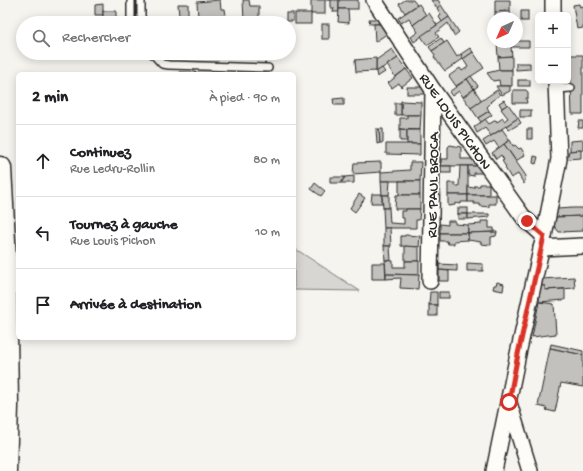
<!DOCTYPE html>
<html lang="fr">
<meta charset="utf-8">
<style>
:root{--surface:#fff;--page:#f6f6f6;--text:#202124;--muted:#757577;--line:#e0e0e0}
body{margin:0;font-family:"Gochi Hand",sans-serif;background:var(--page);color:var(--text)}
.controls{position:absolute;right:12px;top:12px;display:grid;overflow:hidden;border-radius:6px;box-shadow:0 2px 10px #0003}
.controls button{width:36px;height:36px;display:grid;place-items:center;padding:0;border:0;border-bottom:1px solid var(--line);background:var(--surface);color:var(--text);font:20px sans-serif}
.compass{position:absolute;left:487px;top:12px;width:36px;height:36px;border-radius:50%;background:var(--surface);box-shadow:0 2px 10px #0003;rotate:225deg}
.stop{position:absolute;width:12px;height:12px;margin:-9px;border:3px solid #d93025;border-radius:50%;background:#fff}
.stop.end{background:#d93025;border-color:#fff;box-shadow:0 1px 4px #0008}
.list{margin:0;padding:0;list-style:none}
h2{display:flex;justify-content:space-between;align-items:center;height:52px;margin:0;padding:0 16px;font-size:17px}
h2 small{font-size:13px;font-weight:400;color:var(--muted)}
.list li{display:grid;grid-template-columns:26px 1fr auto;gap:12px;align-items:center;box-sizing:border-box;height:72px;padding:0 16px;border-top:1px solid var(--line)}
.list b{display:block;font-size:15px;white-space:nowrap}
.list p{margin:0;font-size:13px;white-space:nowrap;color:var(--muted)}
.list em{font-size:13px;font-style:normal;color:var(--muted)}
.icon{flex:none;width:22px;height:22px;fill:none;stroke:currentColor;stroke-width:2;stroke-linecap:round;stroke-linejoin:round}
.map{position:relative;flex:none;width:583px;height:471px;overflow:hidden}
.search{position:absolute;background:var(--surface);box-shadow:0 2px 10px #0003;left:16px;top:16px;width:280px;height:44px;display:flex;align-items:center;gap:10px;box-sizing:border-box;padding:0 14px;border-radius:22px;color:var(--muted);font-size:15px}
.panel{position:absolute;background:var(--surface);box-shadow:0 2px 10px #0003;left:16px;top:72px;width:280px;height:268px;border-radius:6px}
.map>svg:first-child{display:block}
.green{fill:#d7d6d2;stroke:#81807e}
.building{fill:#c2c1be;stroke:#2b2b2b}
.lines{fill:none;stroke-linecap:round;stroke-linejoin:round}
.lane-casing{stroke:#2b2b2b;stroke-width:10}
.street-casing{stroke:#2b2b2b;stroke-width:18}
.highway-casing{stroke:#2b2b2b;stroke-width:25}
.lane{stroke:#fdfcf7;stroke-width:7}
.street{stroke:#fdfcf7;stroke-width:15}
.highway{stroke:#fdfcf7;stroke-width:22}
.route{stroke:#d93025;stroke-width:5}
.labels{text-anchor:middle;stroke-width:3;stroke-linejoin:round;paint-order:stroke}
.street-label{font-size:15px;fill:#2b2b2b;stroke:#fdfcf7}
</style>
<div class="map">
<svg width="583" height="471" viewBox="0 0 583 471">
<rect width="100%" height="100%" fill="#f5f4ef"/>
<filter id="ink" filterUnits="userSpaceOnUse"><feTurbulence type="fractalNoise" baseFrequency=".025" numOctaves="2"/><feDisplacementMap in="SourceGraphic" scale="8" xChannelSelector="R" yChannelSelector="G"/><feConvolveMatrix kernelMatrix="1 2 1 2 8 2 1 2 1" color-interpolation-filters="sRGB"/></filter>
<g filter="url(#ink)">
<path class="green" d="M294 248 360 291 294 290Z"/>
<g class="building">
<path d="M220 0 221 9H225L226 16 198 18 197 2Z"/>
<path d="M243 0H249L250 6H259V22L244 21Z"/>
<rect x="311" y="0" width="14" height="14"/>
<path d="M325 0H339V12H333L334 8H331V0Z"/>
<rect x="339" y="0" width="19" height="9"/>
<path d="M405 0H413L417 5 405 13 399 4Z"/>
<path d="M431 0H438L441 5 437 8Z"/>
<path d="M495 0H510V11L495 12Z"/>
<path d="M103 4V15H95V5Z"/>
<path d="M178 4H188V15L179 16Z"/>
<path d="M419 4 426 15 413 25 409 18 401 23 398 18Z"/>
<path d="M579 4 580 7 583 6V28L577 29 573 5Z"/>
<path d="M441 5 449 17 442 22 439 17 441 15 437 8Z"/>
<path d="M339 9H348L349 23 338 22Z"/>
<rect x="103" y="11" width="13" height="12"/>
<path d="M510 11 511 18H495V12Z"/>
<rect x="521" y="11" width="7" height="10"/>
<rect x="286" y="13" width="7" height="8"/>
<rect x="295" y="13" width="16" height="11"/>
<path d="M429 13 437 25 414 42 411 37 418 32 413 25Z"/>
<path d="M184 16H194L195 21H184Z"/>
<path d="M449 17 459 32 454 36 448 23 436 33 439 37 427 45 421 36Z"/>
<path d="M369 19H378L381 24H370Z"/>
<rect x="322" y="24" width="7" height="15"/>
<path d="M374 24H381L388 33 375 42Z"/>
<path d="M441 38 444 43 432 51 429 47Z"/>
<path d="M447 41 457 57 461 54 463 59 445 71 434 57 435 55 432 51Z"/>
<path d="M517 41H529V47H511L512 56 498 57 497 43Z"/>
<path d="M470 48 473 52 463 59 461 54Z"/>
<path d="M392 49 398 58 376 72V60Z"/>
<path d="M473 52 484 68 456 86 449 76 460 68 462 71 468 67 463 59Z"/>
<path d="M570 55H583V114H572Z"/>
<path d="M512 56V70H499L498 57Z"/>
<path d="M376 58V71L356 72 355 60Z"/>
<path d="M398 58 406 69 395 77 387 65Z"/>
<path d="M516 63H530V69L516 70Z"/>
<path d="M382 68 385 72 377 77 376 72Z"/>
<path d="M406 69 413 78 401 87 399 83 392 88 388 83Z"/>
<path d="M499 70H512V86H500L499 80 493 81 487 73Z"/>
<path d="M179 72 221 73V74H178Z"/>
<path d="M471 76 478 86 474 89 467 79Z"/>
<path d="M467 79 474 89 463 97 459 91 452 96 449 92Z"/>
<rect x="518" y="80" width="12" height="6"/>
<path d="M496 86H510V91L502 95Z"/>
<rect x="407" y="87" width="18" height="7"/>
<path d="M474 89 482 101 471 108 463 97Z"/>
<path d="M497 90 500 95 490 102 491 103 487 107 489 111 478 118 471 108Z"/>
<path d="M513 90H526L528 92V98H526L527 103H513Z"/>
<path d="M344 98V105H334L333 99Z"/>
<path d="M504 100 507 105 502 108 499 103Z"/>
<path d="M401 101 421 102V115H401Z"/>
<rect x="395" y="103" width="6" height="12"/>
<path d="M508 104 518 118 491 136 485 128 477 133 474 127 485 119 489 124 496 120 497 122 503 118 504 121 508 118 501 109Z"/>
<rect x="520" y="110" width="11" height="7"/>
<path d="M489 111 492 115 481 122 478 118Z"/>
<path d="M407 115H421L420 130 400 129V118H407Z"/>
<path d="M518 118 521 123 509 130 506 126Z"/>
<path d="M579 121H583V128H578Z"/>
<path d="M376 129H379L380 143 377 144Z"/>
<path d="M379 129H383V143H380Z"/>
<path d="M400 129 407 130V141H400Z"/>
<path d="M502 129 510 140 499 148 494 141 486 146 483 141Z"/>
<rect x="527" y="129" width="5" height="10"/>
<rect x="407" y="130" width="13" height="14"/>
<path d="M510 140 513 146 515 145 519 149 521 148 525 155 516 161 504 144Z"/>
<path d="M583 140V150L570 151V141Z"/>
<path d="M386 144H420V155L386 154Z"/>
<path d="M504 144 526 176 524 184 518 174 511 178 505 168 506 167 502 161 504 160 501 155 496 159 492 153Z"/>
<path d="M450 145 461 147V159H476L481 166H441V159H448V147Z"/>
<path d="M581 150V158L567 159 569 151Z"/>
<path d="M534 156 538 157 536 164 533 163Z"/>
<path d="M381 162V172L353 174 354 163Z"/>
<path d="M410 162H421L420 181H381V172L410 170Z"/>
<rect x="441" y="166" width="10" height="7"/>
<path d="M460 166H468V195H448V183H455V186H459Z"/>
<path d="M468 166H481L486 173H474V176L468 175Z"/>
<path d="M354 176V183H341L345 177Z"/>
<path d="M330 177H345L341 183H330Z"/>
<path d="M381 181H390L389 195H382Z"/>
<rect x="399" y="181" width="21" height="14"/>
<path d="M315 183 325 191 321 196 311 189Z"/>
<path d="M480 184H489V195H468V187L474 188V186H480Z"/>
<path d="M359 194 365 198 355 212 350 208Z"/>
<path d="M372 194H382V203H371Z"/>
<path d="M382 195H389V208H383Z"/>
<path d="M396 195H420V209H395Z"/>
<path d="M448 195H468V202H461V204L455 203V205L448 206Z"/>
<path d="M468 195H496V204H489V207L480 206V204H474V202H468Z"/>
<path d="M383 208H389L390 223 404 224V218H401V211H406V209H420L419 220H416V228H384Z"/>
<rect x="458" y="208" width="10" height="6"/>
<path d="M573 208H583V216L556 217 557 209Z"/>
<rect x="458" y="214" width="10" height="5"/>
<path d="M468 214H489V217L468 219Z"/>
<path d="M583 216V231L559 232 554 226 556 217Z"/>
<path d="M448 221H455V224L468 225V233H440V224L448 225Z"/>
<path d="M481 221H489V228H494V232L468 233V225L481 224Z"/>
<path d="M384 228H390L391 246H384Z"/>
<path d="M497 232 496 236 491 237V245L481 244V242L468 240V233Z"/>
<path d="M440 233H468V240L454 241V244H448L447 241H440Z"/>
<path d="M405 235 420 236 419 247 401 246V236H405Z"/>
<path d="M384 246H390L391 261 385 260Z"/>
<path d="M405 246 419 247V261H405Z"/>
<path d="M385 260 393 261V267H405V261H419V275L386 274Z"/>
<path d="M372 263H385L386 279H372Z"/>
<path d="M467 263 483 264V271H467Z"/>
<path d="M439 264 457 265V271L439 270Z"/>
<path d="M439 270 449 271V281H439Z"/>
<path d="M386 274 419 275 418 289 400 288 401 278 386 279Z"/>
<path d="M574 277 575 288 545 290V286H540L541 279Z"/>
<path d="M497 282 504 284 503 291 493 289 494 285H496Z"/>
<path d="M540 286H545V290L565 289V300L539 302Z"/>
<path d="M430 292H437V305H429Z"/>
<rect x="439" y="292" width="10" height="6"/>
<path d="M539 302 554 304 556 334 532 337Z"/>
<rect x="429" y="305" width="8" height="11"/>
<path d="M551 344 583 351V355L550 348Z"/>
<path d="M550 348 583 355V387L561 383 555 412 546 410 547 408 538 406Z"/>
</g>
<g class="lines">
<g class="lane-casing">
<g id="lane">
<path d="M141 0V16L143 23"/>
<path d="M131 23V0"/>
<path d="M152 53 162 64 169 65 268 68"/>
<path d="M556 89 571 88"/>
</g>
</g>
<g class="street-casing">
<g id="street">
<path d="M374 0 433 90 524 218 544 236"/>
<path d="M553 0V15"/>
<path d="M541 248 583 246"/>
<path d="M430 281 433 90"/>
<path d="M509 403 530 471"/>
<path d="M494 471 518 354 544 236 559 159 556 81"/>
</g>
</g>
<g class="highway-casing">
<path id="highway" d="M0 168 5 259 7 406 5 471"/>
</g>
<use href="#lane" class="lane"/>
<use href="#street" class="street"/>
<use href="#highway" class="highway"/>
</g>
</g>
<g class="lines" filter="url(#ink)">
<path class="route" d="M509 402 518 354 544 236 527 221"/>
</g>
<g class="labels">
<g class="street-label">
<text transform="translate(456 121) rotate(55)" y="5">RUE LOUIS PICHON</text>
<text transform="translate(432 185) rotate(-89)" y="5">RUE PAUL BROCA</text>
</g>
</g>
</svg>
<div class="controls">
<button>+</button>
<button>−</button>
</div>
<svg class="compass" viewBox="-18 -18 36 36"><path d="M0-13l5 13h-10z" fill="#e53935"/><path d="M0 13l5-13h-10z" fill="#757577"/></svg>
<div class="stop" style="left:509px;top:402px"></div>
<div class="stop end" style="left:527px;top:221px"></div>
<div class="search"><svg class="icon" aria-label="search" viewBox="0 0 24 24"><circle cx="10" cy="10" r="6"/><path d="M15 15l6 6"/></svg>Rechercher</div>
<section class="panel">
<h2>2 min<small>À pied · 90 m</small></h2>
<ul class="list">
<li><svg class="icon" aria-label="ahead" viewBox="0 0 24 24"><path d="M12 20V5M6 11l6-6 6 6"/></svg><div><b>Continuez</b><p>Rue Ledru-Rollin</p></div><em>80 m</em></li>
<li><svg class="icon" aria-label="left" viewBox="0 0 24 24"><path d="M17 20v-9H6M10 6l-5 5 5 5"/></svg><div><b>Tournez à gauche</b><p>Rue Louis Pichon</p></div><em>10 m</em></li>
<li><svg class="icon" aria-label="arrive" viewBox="0 0 24 24"><path d="M6 21V4h12l-3 4 3 4H6"/></svg><div><b>Arrivée à destination</b></div></li>
</ul>
</section>
</div>
